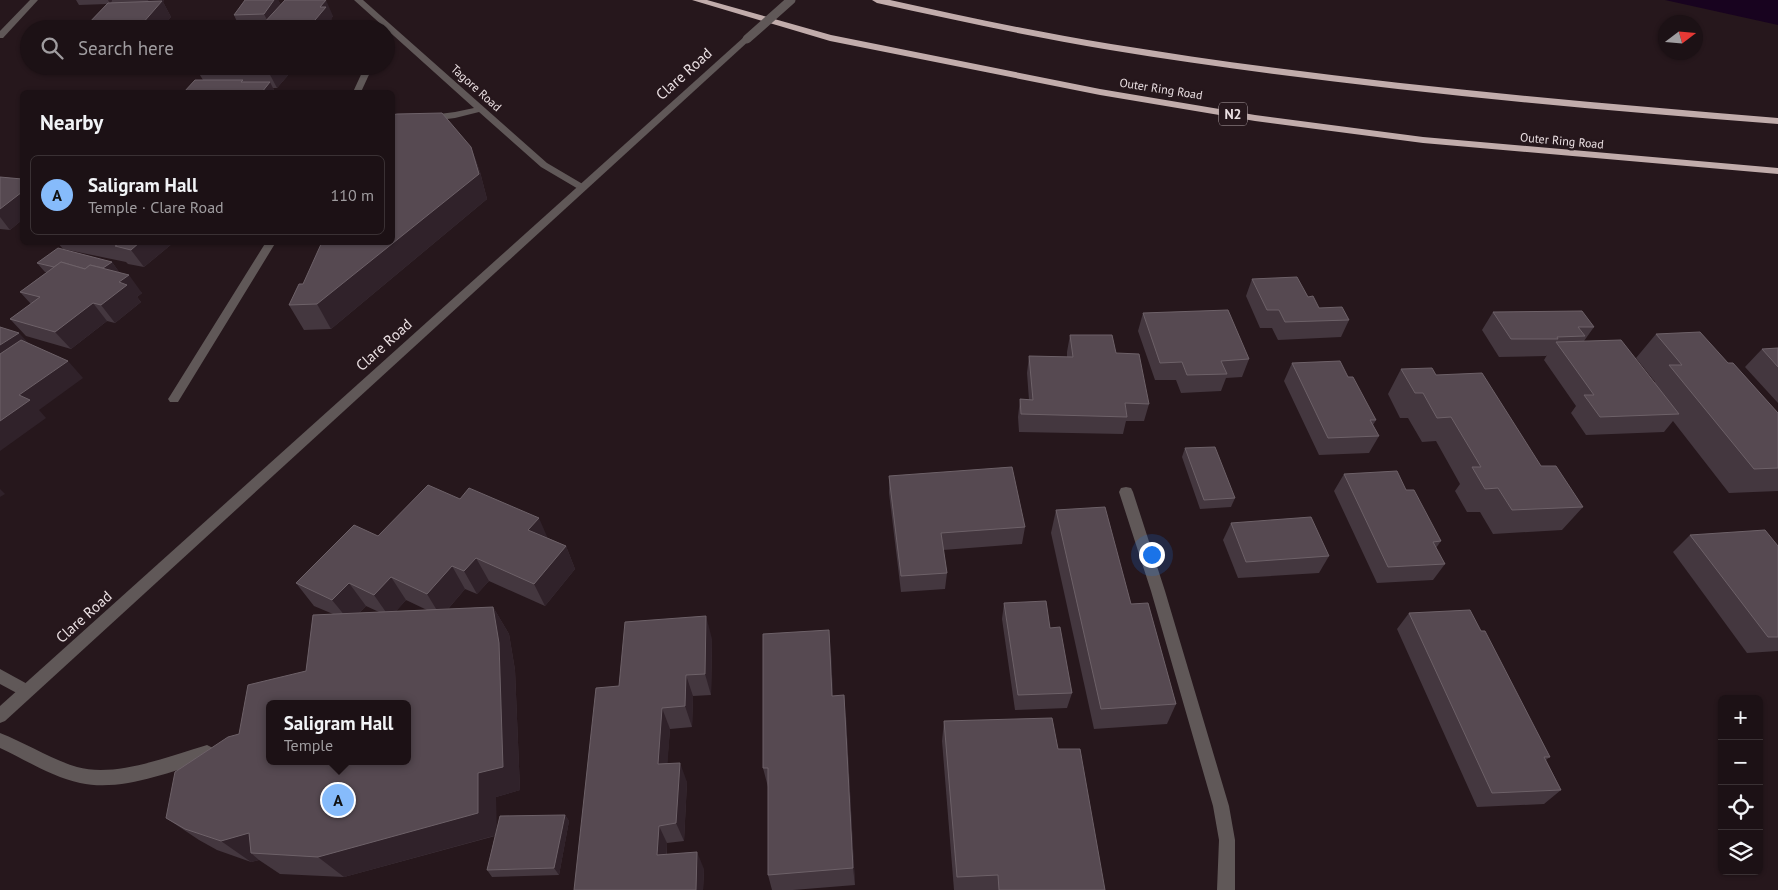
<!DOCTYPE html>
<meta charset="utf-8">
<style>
:root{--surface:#1c1115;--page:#251a1e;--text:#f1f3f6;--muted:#a09da0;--line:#3a3134;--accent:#86bbfb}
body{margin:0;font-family:"PT Sans",sans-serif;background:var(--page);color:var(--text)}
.controls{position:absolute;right:15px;bottom:15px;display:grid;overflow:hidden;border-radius:8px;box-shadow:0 1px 4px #0004}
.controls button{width:45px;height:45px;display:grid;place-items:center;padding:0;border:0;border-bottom:1px solid var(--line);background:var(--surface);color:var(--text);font:25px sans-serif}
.compass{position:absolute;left:1658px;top:15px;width:45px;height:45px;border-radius:50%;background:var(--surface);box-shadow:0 1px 4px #0004;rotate:74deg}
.you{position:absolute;left:1151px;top:554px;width:18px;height:18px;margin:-12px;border:4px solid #fff;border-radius:50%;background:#1a73e8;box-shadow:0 0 0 8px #1a73e833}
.badge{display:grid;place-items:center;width:32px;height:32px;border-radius:50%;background:var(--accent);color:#111;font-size:16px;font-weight:700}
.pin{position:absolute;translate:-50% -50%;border:2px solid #fff;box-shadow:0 1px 5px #0006}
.popup{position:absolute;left:266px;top:700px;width:145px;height:65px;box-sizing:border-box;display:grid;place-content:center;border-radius:8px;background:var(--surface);filter:drop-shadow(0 1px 4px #0005);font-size:16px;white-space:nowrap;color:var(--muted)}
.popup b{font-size:19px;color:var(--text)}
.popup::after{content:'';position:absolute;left:50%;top:100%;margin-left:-10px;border:10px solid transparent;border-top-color:var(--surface)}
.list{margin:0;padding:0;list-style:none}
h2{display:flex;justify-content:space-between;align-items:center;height:65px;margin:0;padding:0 20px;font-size:21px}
h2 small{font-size:16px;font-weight:400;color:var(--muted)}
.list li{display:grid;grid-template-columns:32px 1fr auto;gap:15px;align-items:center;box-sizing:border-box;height:80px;margin:0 10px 10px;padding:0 10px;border:1px solid var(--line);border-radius:8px}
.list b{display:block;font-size:19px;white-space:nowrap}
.list p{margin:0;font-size:16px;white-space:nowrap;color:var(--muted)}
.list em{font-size:16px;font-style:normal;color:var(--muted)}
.icon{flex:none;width:28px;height:28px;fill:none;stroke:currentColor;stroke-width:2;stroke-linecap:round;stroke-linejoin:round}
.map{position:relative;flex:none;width:1778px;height:890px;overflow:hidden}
.search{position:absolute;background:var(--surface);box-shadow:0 1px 4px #0004;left:20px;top:20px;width:375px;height:55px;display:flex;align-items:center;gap:12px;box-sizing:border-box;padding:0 18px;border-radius:28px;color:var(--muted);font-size:19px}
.panel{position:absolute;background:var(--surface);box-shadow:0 1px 4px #0004;left:20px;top:90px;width:375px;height:155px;border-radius:8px}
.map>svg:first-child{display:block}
.water{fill:#18031f}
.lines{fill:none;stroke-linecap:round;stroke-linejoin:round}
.service{fill:#605858;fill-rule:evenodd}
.minor{fill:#605858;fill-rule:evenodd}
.tertiary{fill:#605858;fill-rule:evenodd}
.motorway{fill:#c1acab;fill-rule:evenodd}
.tertiary-bridge{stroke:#605858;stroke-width:9}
.wall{fill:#44373f;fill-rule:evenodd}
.shaded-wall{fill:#30222a}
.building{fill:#564951;stroke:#6d6168;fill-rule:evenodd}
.labels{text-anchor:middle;stroke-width:4.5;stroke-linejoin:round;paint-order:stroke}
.far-street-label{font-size:12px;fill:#ebe0e3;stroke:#26171c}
.shield{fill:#26171c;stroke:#b0a4a7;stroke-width:1}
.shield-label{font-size:14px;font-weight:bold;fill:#ebe0e3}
.street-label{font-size:15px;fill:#ebe0e3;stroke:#26171c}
</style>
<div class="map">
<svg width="1778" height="890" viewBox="0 0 1778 890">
<rect width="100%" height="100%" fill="#26171c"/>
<path class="water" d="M1665 0H1778V25Z"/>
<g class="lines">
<g class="service">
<path d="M0 669 31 686 34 691 31 696 26 698 0 684Z"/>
<path d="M0 733C26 743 50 759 77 767 116 778 169 756 207 745L213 748 215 753 213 758 207 761C168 772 122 792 80 783 52 777 26 760 0 748Z"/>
</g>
<g class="minor">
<path d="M30 0H38L3 38H0V31Z"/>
<path d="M354 0H363L547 163 586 186V190H580L541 167 479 112 455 118 392 126V120L455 112 474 108Z"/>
<path d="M365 66H373L361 92H353Z"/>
<path d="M266 242H276L178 402H170L168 399 170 396Z"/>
<path d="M1126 487 1131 488 1133 492 1165 591 1229 806 1235 840V890H1217L1219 840 1213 806 1151 591 1119 492 1121 488Z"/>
</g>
<path class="tertiary" d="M744 37 751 39 5 721 0 723V706Z"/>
<g class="motorway">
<path d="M692 0H707L831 35 1100 89 1255 115 1423 137 1778 168V174L1423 143 1255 121 1100 95 830 41Z"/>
<path d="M872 0H890C963 16 1036 32 1111 44 1332 80 1555 100 1778 118V124C1555 107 1331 86 1110 50 1032 37 954 20 877 3Z"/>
</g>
<path class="tertiary-bridge" d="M747 39 791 0"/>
</g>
<g class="wall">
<path d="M76 0H164L163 2 171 17 161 29H87L86 26 107 4 79 5Z"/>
<path d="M245 0H278L281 5 333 16 331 19 333 23 328 29H264L262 25 264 23 238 24 234 15Z"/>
<path d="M177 66H296L277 88H273L275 92H184L203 80 198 72H181Z"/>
<path d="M471 147 480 172 487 199 331 329 304 330 289 305 303 284Z"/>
<path d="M0 177 22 179V220L10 230 0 229Z"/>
<path d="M57 242 173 243 144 267 128 264 126 262 63 249Z"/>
<path d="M112 262 119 272H118L142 293 137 297 141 302 115 323 107 321 71 349 26 336 10 319 31 304 20 292 47 272H45L37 263Z"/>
<path d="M1252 279 1308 297 1319 308 1349 320 1341 337 1278 340 1272 328H1260L1246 296Z"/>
<path d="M1493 312 1594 327 1584 341 1654 383 1655 382 1636 358 1656 334 1728 363 1778 413V491L1729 493 1673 421 1664 432 1586 435 1571 413 1576 406 1544 360 1547 355 1546 356 1499 357 1482 330Z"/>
<path d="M1143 313 1249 359 1242 377 1226 378 1221 391 1181 393 1176 380H1155L1138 331Z"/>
<path d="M1070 335 1116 353 1149 404 1144 421H1126L1123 434 1019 432 1018 417 1020 399 1029 400 1027 373 1029 356 1067 357V352Z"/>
<path d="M1778 348V403L1745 367 1762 349Z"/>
<path d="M1292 363 1348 377 1376 420 1373 425 1379 436 1369 453 1319 455 1284 381Z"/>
<path d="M1401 369 1436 375 1541 466 1583 507 1562 530 1493 534 1480 512H1467L1455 491 1460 484 1436 441 1422 442 1408 418H1400L1388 394Z"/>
<path d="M1185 448 1235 498 1231 507 1200 509 1182 457Z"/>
<path d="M1344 474 1406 490 1441 541 1436 548 1445 564 1433 580 1377 583 1334 491Z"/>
<path d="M889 476 1025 527 1022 544 943 550 947 573 945 589 901 592 889 493Z"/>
<path d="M1056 510 1131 604 1176 704 1167 724 1094 729 1051 533Z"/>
<path d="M1231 523 1329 556 1319 573 1238 578 1223 540Z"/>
<path d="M1690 535 1778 546V651L1747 653 1673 552Z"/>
<path d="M378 536 548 538 566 546 575 569 545 606 489 581 477 594 465 589 448 609 493 607 509 634 515 670 520 790 496 797V830L565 815 569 821 559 875 492 877 487 870 495 836 344 877 280 874 259 860 251 862 217 850 199 840 166 818 239 734 306 671 333 614 314 606 296 583ZM406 600 427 610 396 611ZM366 606 379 612 359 613Z"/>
<path d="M1004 603 1050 628 1072 693 1067 708 1015 710 1002 619Z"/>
<path d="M1409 613 1481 631 1550 757 1546 760 1561 790 1544 804 1477 807 1397 629Z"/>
<path d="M712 639 711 695 693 696 692 727 670 729 667 764 687 782 684 841 667 843V854L704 869 703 890H574L619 686Z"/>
<path d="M831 652 833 696 846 716 855 885 793 890H772L768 875V787L763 768Z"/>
<path d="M944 721 1058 749 1105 890H954L942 741Z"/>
</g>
<g class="shaded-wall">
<path d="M108 0H112V1L110 4Z"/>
<path d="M148 0H164L163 2 171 17 161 29H144L142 24 154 10Z"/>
<path d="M274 0H278L281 5 268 22 264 14Z"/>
<path d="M326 0 333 16 331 19 333 23 328 29H311L310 26 320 7Z"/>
<path d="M273 66H296L277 88 268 71Z"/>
<path d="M270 82 275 92H262Z"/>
<path d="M471 147 480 172 487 199 331 329 317 304Z"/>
<path d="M22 192V220L10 230 0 217V209Z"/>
<path d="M140 242 173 243 144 267 131 250Z"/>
<path d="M112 262 119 272 98 286 91 277Z"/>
<path d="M129 275 142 293 137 297 141 302 115 323 101 305 119 282Z"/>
<path d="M93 303 107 321 71 349 55 332Z"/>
<path d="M19 333 35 350 0 373V345Z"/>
<path d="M68 361 83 378 39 410 46 418 0 451V421L19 395Z"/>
<path d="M0 489 5 494 0 497Z"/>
<path d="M539 518 549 541 528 530Z"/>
<path d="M566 546 575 569 545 606 534 584Z"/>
<path d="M476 558 489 581 477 594 464 571Z"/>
<path d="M452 566 465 589 441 617 427 594Z"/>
<path d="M391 577 406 600 390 618 374 595Z"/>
<path d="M349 583 366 606 350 622 332 600Z"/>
<path d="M493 607 509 634 515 670 520 790 496 797 497 835 344 877 318 857 478 773Z"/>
<path d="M706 616 712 639 711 695 705 674Z"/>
<path d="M829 630 831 652 834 717 832 696Z"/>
<path d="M686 675 693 696 692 727 685 706Z"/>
<path d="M844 695 846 716 855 885 853 868Z"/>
<path d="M662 708 670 729 666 784 658 764Z"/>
<path d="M680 763 687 782 684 841 676 823Z"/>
<path d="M565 815 569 821 559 875 554 868Z"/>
<path d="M659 826 667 843 666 872 657 855Z"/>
<path d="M249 833 251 853 259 860 251 862 221 841Z"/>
<path d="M697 852 704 869 703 890H696Z"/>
</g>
<g class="building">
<path d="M245 0H274L264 14 234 15Z"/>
<path d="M285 0H326L320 7H326L310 26 262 25Z"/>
<path d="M162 1 142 24 86 26 108 3Z"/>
<path d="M200 66H273L268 71 197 69Z"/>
<path d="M195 80H243L241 82H270L262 92H184Z"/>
<path d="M442 113 471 147 479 174 317 304 289 305 299 284H303L322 242H392V115L397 114Z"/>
<path d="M0 177 22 179V192L0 209Z"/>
<path d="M106 242H140L131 250 115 246 117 245Z"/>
<path d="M58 248 112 262 103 268 90 265 85 269 61 262 54 267 37 263Z"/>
<path d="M61 262 85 269 90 265 129 275 119 282 127 285 101 305 93 303 55 332 10 319 40 297 20 292Z"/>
<path d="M1297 277 1308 297 1313 296 1319 308 1342 307 1349 320 1285 322 1279 310H1267L1252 279Z"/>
<path d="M1228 310 1249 359 1221 361 1227 374 1187 375 1182 362 1160 363 1143 313Z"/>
<path d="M1582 311 1594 327H1578L1585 336 1557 337 1558 339H1511L1493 312Z"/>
<path d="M0 327 19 333 0 345Z"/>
<path d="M1700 332 1728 363H1733L1778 413V468L1754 469 1669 365H1682L1656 334Z"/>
<path d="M1070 335H1112L1116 353 1139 354 1149 404 1125 403 1127 417 1021 414 1020 399 1033 400 1029 356 1073 357Z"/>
<path d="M21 340 68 361 19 395 30 400 0 421V354Z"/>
<path d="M1621 340 1679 414 1600 417 1584 395H1594L1556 342Z"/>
<path d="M1778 348V367L1762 349Z"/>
<path d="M1340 361 1348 377H1353L1376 420H1370L1379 436 1328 438 1292 363Z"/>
<path d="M1432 368 1436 375 1482 373 1541 466H1556L1583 507 1512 510 1498 488 1485 489 1472 467H1481L1451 417 1437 418 1423 393H1415L1401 369Z"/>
<path d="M1215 447 1235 498 1204 500 1185 448Z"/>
<path d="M1012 467 1025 527 941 533 947 573 901 576 889 476Z"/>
<path d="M1397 471 1406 490H1414L1441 541 1433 542 1445 564 1388 567 1344 474Z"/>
<path d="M428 485 460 499 469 488 539 518 528 530 566 546 534 584 476 558 464 571 452 566 427 594 391 577 374 595 349 583 332 600 296 583 354 525 378 536Z"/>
<path d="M1105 507 1131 604 1148 603 1176 704 1101 709 1056 510Z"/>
<path d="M1311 517 1329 556 1246 562 1231 523Z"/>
<path d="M1765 530 1778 546V637H1768L1690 535Z"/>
<path d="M1046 601 1050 628 1060 627 1072 693 1018 695 1004 603Z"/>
<path d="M493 607 499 643 503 767 478 773V813L318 857 251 853 249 833 221 841 185 829 166 818 175 772 228 737 239 734 248 685 306 671 313 615ZM269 704H407V761H269Z"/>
<path d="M1470 610 1481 631H1485L1550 757H1544L1561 790 1492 793 1409 613Z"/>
<path d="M706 616 705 674 686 675 685 706 662 708 658 764 680 763 676 823 659 826 657 855 697 852 696 890H574L596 688 619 686 625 622Z"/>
<path d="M829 630 832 696 844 695 853 868 768 875V768H763V634Z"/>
<path d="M1052 718 1058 749H1080L1105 890H999L998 875 957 877 944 721Z"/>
<path d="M565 815 554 868 487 870 500 816Z"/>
</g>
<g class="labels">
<g class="far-street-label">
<text transform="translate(476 88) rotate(42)" y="4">Tagore Road</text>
<text transform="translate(1161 89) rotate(9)" y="4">Outer Ring Road</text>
<text transform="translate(1562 141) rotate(5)" y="4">Outer Ring Road</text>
</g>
<rect class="shield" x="1219" y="102.5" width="28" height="23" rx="4"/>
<g class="shield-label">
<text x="1233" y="119">N2</text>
</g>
<g class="street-label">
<text transform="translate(684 74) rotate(-42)" y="5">Clare Road</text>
<text transform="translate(384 345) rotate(-42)" y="5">Clare Road</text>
<text transform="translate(84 617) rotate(-42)" y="5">Clare Road</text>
</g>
</g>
</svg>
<div class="controls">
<button>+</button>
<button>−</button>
<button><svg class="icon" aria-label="locate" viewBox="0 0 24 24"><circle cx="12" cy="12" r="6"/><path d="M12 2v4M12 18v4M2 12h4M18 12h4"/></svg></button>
<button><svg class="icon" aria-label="layers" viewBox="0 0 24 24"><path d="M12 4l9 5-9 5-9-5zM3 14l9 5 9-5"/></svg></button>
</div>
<svg class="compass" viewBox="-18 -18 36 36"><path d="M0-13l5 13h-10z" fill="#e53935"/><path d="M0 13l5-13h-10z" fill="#a09da0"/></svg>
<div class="you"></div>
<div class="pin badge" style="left:338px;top:800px">A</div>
<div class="popup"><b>Saligram Hall</b>Temple</div>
<div class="search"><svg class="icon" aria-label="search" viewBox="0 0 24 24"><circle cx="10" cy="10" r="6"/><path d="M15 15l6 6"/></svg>Search here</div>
<section class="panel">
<h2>Nearby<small></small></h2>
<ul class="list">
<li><span class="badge">A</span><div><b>Saligram Hall</b><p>Temple · Clare Road</p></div><em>110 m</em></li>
</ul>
</section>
</div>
